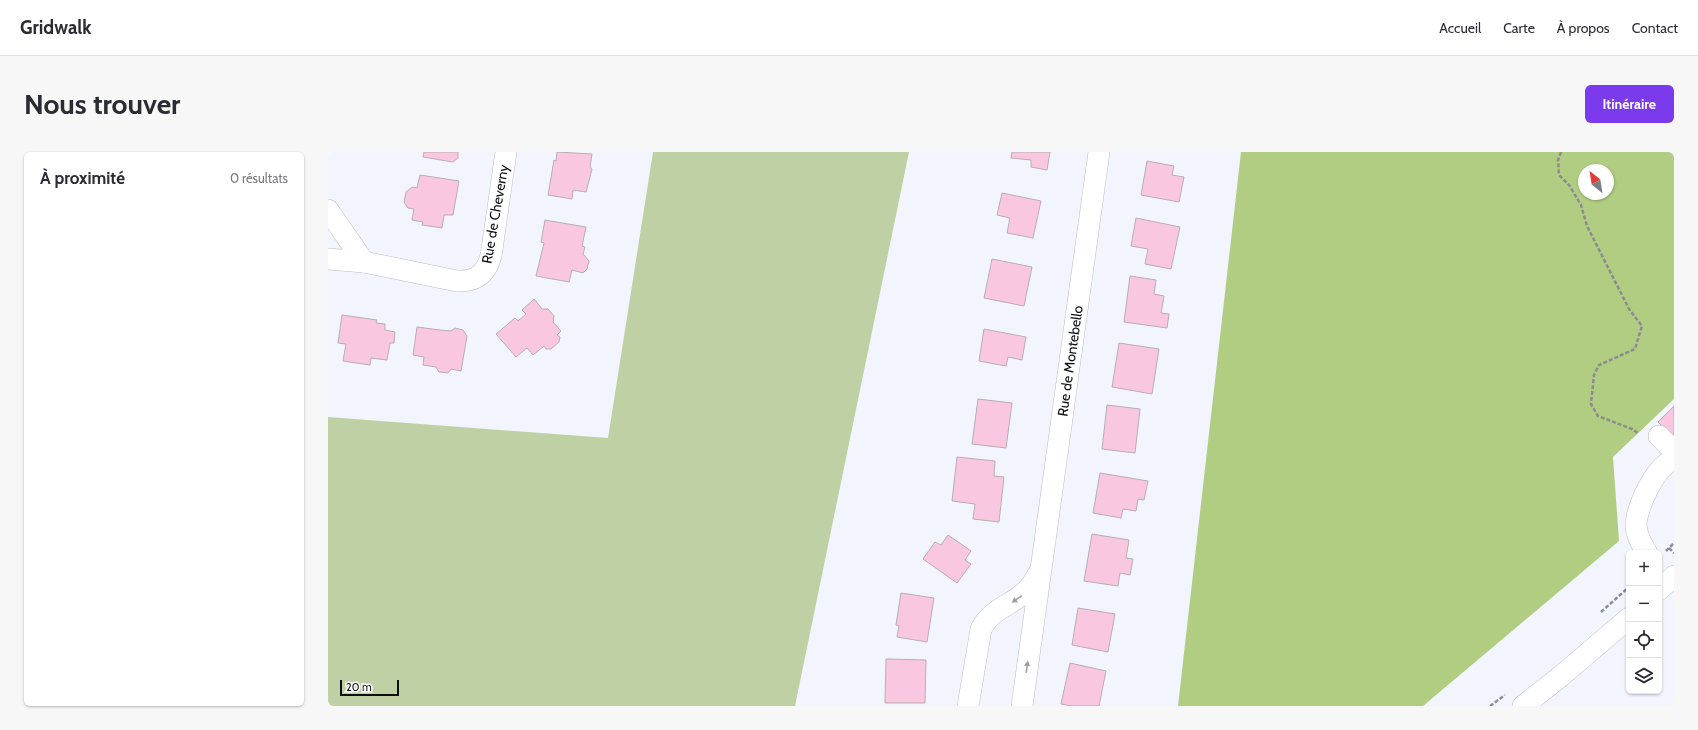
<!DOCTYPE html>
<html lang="fr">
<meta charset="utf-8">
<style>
:root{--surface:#fff;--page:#f7f7f7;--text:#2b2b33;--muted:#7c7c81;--line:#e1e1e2;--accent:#7c3aed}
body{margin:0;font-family:Cabin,sans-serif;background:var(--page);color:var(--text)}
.controls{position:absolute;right:12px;bottom:12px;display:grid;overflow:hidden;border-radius:6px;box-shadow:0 1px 3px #0004}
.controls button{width:36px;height:36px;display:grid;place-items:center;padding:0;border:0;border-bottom:1px solid var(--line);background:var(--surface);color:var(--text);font:20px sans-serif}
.compass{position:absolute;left:1250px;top:12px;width:36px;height:36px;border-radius:50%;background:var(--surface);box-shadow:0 1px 3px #0004;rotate:330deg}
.scale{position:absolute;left:12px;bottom:10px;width:59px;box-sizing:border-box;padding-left:4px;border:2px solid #0d0e11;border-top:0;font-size:11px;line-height:14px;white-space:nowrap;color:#0d0e11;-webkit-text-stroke:3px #fff;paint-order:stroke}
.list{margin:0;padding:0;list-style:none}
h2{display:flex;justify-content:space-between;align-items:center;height:52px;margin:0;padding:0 16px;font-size:17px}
h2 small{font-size:13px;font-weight:400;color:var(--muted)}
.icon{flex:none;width:22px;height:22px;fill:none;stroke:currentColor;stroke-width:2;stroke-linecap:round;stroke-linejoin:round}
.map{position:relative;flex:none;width:1346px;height:554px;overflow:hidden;border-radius:6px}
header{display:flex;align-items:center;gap:24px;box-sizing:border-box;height:56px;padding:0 20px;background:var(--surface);border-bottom:1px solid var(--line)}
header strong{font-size:19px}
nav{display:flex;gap:22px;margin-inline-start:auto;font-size:14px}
.intro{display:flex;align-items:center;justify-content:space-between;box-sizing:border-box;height:96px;padding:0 24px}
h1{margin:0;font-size:28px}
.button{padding:10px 18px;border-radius:6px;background:var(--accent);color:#fff;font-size:14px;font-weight:700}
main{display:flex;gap:24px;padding:0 24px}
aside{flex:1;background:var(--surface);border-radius:6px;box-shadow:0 1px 3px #0004}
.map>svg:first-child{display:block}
.green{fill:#bfd1a4}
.forest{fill:#b0cd81;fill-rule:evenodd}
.building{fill:#f9c8e0;stroke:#b8adb2}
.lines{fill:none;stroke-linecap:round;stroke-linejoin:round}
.minor-casing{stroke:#babdc8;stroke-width:22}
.path{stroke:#8b8d93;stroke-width:2.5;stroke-dasharray:4 2;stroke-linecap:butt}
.minor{stroke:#fff;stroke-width:21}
.oneway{fill:#9e9fa0}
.labels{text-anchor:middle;stroke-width:3;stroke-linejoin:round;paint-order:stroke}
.street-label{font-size:14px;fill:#0d0e11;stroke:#fff}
</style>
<header>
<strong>Gridwalk</strong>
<nav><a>Accueil</a><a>Carte</a><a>À propos</a><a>Contact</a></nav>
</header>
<div class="intro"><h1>Nous trouver</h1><a class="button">Itinéraire</a></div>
<main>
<aside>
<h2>À proximité<small>0 résultats</small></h2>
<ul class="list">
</ul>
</aside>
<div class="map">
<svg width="1346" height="554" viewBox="0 0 1346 554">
<rect width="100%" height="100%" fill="#f3f5fe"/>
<path class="green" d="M325 0H581L467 554H0V265L280 286Z"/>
<path class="forest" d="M913 0H1346V247L1285 305 1291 389 1095 554H850ZM1256 18H1280V42H1256Z"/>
<g class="building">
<path d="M96 0H130V6L125 10 95 5Z"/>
<path d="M229 0 264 2 262 15 264 17 258 40 245 38 244 47 220 43 226 8 228 9Z"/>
<path d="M684 0H722L719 18 703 15V8L683 6Z"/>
<path d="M819 9 846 14 844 23 856 25 851 50 813 43Z"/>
<path d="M92 23 131 29 125 63H116L114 76 94 73 95 70 84 68 86 57 80 56 76 50 78 40 84 35 89 36Z"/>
<path d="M674 41 713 49 705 86 679 81 682 66 669 63Z"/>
<path d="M808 66 852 75 843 117 817 112 820 97 803 94Z"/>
<path d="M217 68 258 75 254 94 257 95 255 102 261 109 259 117 255 121 244 118 241 130 208 124 216 91 213 90Z"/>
<path d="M664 107 704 115 696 154 656 146Z"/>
<path d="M802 124 828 128 826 142 836 144 833 161 841 162 839 176 796 170Z"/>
<path d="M206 147 214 157H220L226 164 225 170 233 179 229 183 232 185 231 190 223 197H218L216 194 205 203 199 196 188 205 168 182 187 166 190 169 198 162 194 158Z"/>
<path d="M14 163 49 168 48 171 57 172V178L67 180 66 191H62L59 208 43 206 42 213 15 209 18 192 10 191Z"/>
<path d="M89 175 112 178 123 179 127 176 135 178 139 184 133 219 123 217 120 221 111 220 108 215 95 213 96 205 85 203Z"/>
<path d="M656 177 698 185 694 208 680 205 678 214 651 209Z"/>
<path d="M791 191 831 197 824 242 784 235Z"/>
<path d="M650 247 684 251 678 296 644 292Z"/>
<path d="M779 253 812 257 807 301 774 297Z"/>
<path d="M1346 254V286L1330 270Z"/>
<path d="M629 305 667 309 666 324 676 325 671 370 645 367 647 352 624 349Z"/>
<path d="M772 321 820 329 816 348 810 347 808 359 795 357 793 366 765 361Z"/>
<path d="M764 382 801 388 798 406 805 407 802 423 792 421 790 434 756 429Z"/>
<path d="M620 383 643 399 637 408 643 412 629 431 595 407 607 390 613 393Z"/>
<path d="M573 441 606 446 599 490 569 485 571 474 568 473Z"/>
<path d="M750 456 787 462 780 500 744 493Z"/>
<path d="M558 507 598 508 597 551H557Z"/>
<path d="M742 511 778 519 771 554H744L733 552Z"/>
</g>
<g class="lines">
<g class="minor-casing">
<g id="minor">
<path d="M0 58 36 110"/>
<path d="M0 107 36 110 129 129C148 130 158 122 163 104L178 0"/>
<path d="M1331 284 1344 297 1346 302"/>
<path d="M1319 401C1314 393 1308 383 1308 372 1309 355 1328 312 1346 308"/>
<path d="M1331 438 1346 424"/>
<path d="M640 554 653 477C667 450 695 454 710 422"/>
<path d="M694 554 771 0"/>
<path d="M1195 554 1233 524 1301 466"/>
</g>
</g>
<g class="path">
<path d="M1233 0 1230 8 1231 23 1241 33 1253 53 1259 74 1301 157 1314 174 1307 197 1271 213 1266 223 1263 252 1270 264 1304 277 1311 282"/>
<path d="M1341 396 1346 401"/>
<path d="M1338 399 1346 391"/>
<path d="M1273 460 1301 435"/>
<path d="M1162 554 1177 543"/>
</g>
<use href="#minor" class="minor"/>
</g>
<defs><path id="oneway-solid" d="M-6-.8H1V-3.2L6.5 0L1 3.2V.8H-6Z"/></defs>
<g class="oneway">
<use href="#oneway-solid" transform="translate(689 447) rotate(145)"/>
<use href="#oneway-solid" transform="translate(699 515) rotate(-82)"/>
</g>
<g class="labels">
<g class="street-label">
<text transform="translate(167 62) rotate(-80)" y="5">Rue de Cheverny</text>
<text transform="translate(742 209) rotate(-82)" y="5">Rue de Montebello</text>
</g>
</g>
</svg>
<div class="controls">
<button>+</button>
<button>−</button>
<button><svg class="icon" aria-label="locate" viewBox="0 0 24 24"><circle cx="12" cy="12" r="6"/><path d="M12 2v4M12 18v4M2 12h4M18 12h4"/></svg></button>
<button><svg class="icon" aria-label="layers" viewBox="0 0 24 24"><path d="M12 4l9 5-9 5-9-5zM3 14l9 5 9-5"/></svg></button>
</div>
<svg class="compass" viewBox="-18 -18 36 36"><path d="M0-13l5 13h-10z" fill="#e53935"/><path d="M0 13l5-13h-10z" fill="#7c7c81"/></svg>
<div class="scale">20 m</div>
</div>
</main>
